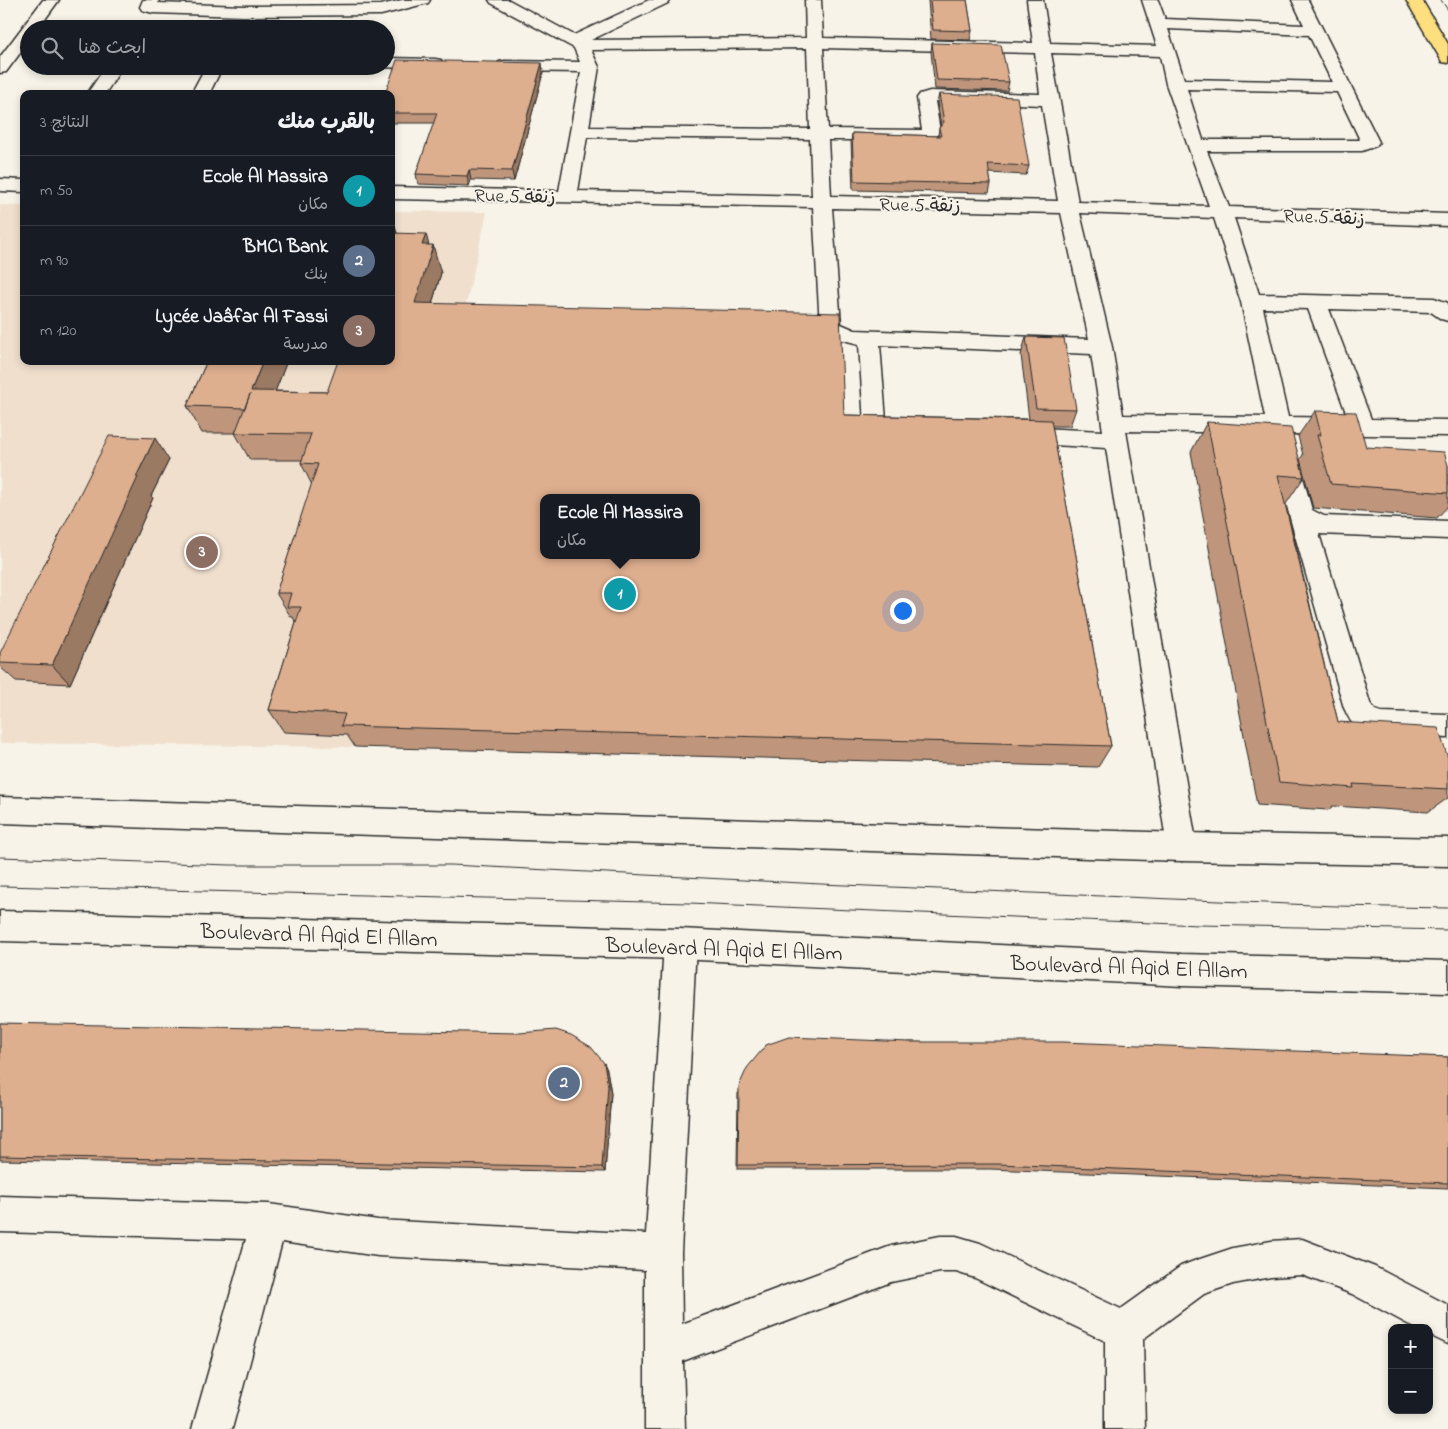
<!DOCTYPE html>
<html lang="ar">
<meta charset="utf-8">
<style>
:root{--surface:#171b24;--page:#20242c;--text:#f1f3f6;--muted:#9ea1a6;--line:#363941;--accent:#d1495b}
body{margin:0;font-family:"Indie Flower","Playpen Sans Arabic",sans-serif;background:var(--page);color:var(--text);direction:rtl}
.controls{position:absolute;right:15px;bottom:15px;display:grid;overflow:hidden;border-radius:10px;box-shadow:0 2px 8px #0003}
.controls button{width:45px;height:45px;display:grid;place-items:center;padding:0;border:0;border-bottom:1px solid var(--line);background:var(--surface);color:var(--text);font:25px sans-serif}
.you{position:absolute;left:902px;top:610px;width:18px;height:18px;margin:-12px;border:4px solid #fff;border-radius:50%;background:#1a73e8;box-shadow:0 0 0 8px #1a73e833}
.badge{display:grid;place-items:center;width:32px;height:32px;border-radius:50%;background:var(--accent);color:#fff;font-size:16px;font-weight:700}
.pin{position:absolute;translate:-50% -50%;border:2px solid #fff;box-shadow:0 1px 5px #0006}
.popup{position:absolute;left:540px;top:494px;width:160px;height:65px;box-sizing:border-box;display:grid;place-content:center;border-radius:10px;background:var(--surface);filter:drop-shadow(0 1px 4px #0005);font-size:16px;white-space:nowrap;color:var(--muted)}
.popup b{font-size:19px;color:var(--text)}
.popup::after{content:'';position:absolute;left:50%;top:100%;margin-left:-10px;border:10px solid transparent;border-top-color:var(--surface)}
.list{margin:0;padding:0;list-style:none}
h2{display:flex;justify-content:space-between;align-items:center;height:65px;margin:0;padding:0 20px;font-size:21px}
h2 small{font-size:16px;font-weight:400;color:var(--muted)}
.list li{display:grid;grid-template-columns:32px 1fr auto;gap:15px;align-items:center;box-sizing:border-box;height:70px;padding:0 20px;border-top:1px solid var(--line)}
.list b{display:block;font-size:19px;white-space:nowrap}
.list p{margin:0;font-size:16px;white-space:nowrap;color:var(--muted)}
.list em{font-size:16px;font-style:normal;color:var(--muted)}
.icon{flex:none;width:28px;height:28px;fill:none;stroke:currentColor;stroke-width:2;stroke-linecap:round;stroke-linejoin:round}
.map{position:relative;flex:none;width:1448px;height:1429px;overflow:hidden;direction:ltr}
.search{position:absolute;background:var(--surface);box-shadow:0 2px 8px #0003;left:20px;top:20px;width:375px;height:55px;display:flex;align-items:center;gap:12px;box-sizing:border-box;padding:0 18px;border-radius:28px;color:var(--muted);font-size:19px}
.panel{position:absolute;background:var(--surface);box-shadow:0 2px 8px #0003;left:20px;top:90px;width:375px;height:275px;border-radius:10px;direction:rtl}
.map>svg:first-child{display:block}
.built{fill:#f0dfcd}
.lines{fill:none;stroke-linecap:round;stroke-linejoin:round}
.street-casing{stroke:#2b2b2b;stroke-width:3}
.secondary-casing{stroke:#2b2b2b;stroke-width:3}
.primary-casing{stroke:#2b2b2b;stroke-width:3}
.street{fill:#f7f3e8;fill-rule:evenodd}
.secondary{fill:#f7f3e8;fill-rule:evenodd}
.primary{fill:#fddf80;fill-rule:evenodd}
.tram{stroke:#2b2b2b;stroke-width:1}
.wall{fill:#bf967b;stroke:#2b2b2b}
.shaded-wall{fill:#9b7a64;stroke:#2b2b2b}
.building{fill:#deaf8f;stroke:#2b2b2b;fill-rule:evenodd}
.labels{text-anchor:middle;stroke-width:4;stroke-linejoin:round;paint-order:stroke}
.far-street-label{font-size:19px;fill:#2b2b2b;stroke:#f7f3e8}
.street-label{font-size:22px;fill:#2b2b2b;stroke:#f7f3e8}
</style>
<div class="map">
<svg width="1448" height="1429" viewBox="0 0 1448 1429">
<rect width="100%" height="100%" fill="#f7f3e8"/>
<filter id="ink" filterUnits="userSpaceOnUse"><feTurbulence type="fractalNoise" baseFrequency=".02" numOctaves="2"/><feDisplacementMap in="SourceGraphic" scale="10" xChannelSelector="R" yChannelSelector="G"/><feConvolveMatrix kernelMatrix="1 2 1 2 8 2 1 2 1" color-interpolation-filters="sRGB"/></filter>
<g filter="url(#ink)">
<path class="built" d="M0 205 24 206V361H391V211L487 212 460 331 355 747 0 743Z"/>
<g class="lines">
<g class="street-casing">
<g id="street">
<path d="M43 0H59L38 29H29V41L6 72 0 73V57Z"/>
<path d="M143 0H159L158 3 243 6 381 5 402 0H430L428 3 381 15 243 16 153 13 142 10 140 7Z"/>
<path d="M489 0H509L574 35 649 0H670L668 3 591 40 806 38 805 0H821L823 38 1033 43 1027 0H1043L1050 43 1157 46 1142 0H1158L1165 19 1304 25 1292 0H1308L1379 142 1376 146 1362 151H1207L1229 207 1448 214V226L1234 218 1259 294 1434 298 1448 303V321L1441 319 1431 312 1329 309 1371 419 1448 420V436L1291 434 1312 510 1324 516 1448 521V539L1319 534 1370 703 1375 710 1381 712 1448 714V738C1426 737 1370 741 1354 725 1350 721 1347 714 1344 708L1282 490 1268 433 1126 431 1197 847 1192 857 1182 861 1172 857 1167 847 1106 448 1018 443 1010 441 1007 435 1010 429 1018 427 1103 431 1091 354 880 345 886 420 911 423 914 429 911 435C896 439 872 439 864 424L859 344 828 336 820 326 813 207 391 199V187L559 191 581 72 505 71 499 70 497 66 499 62 505 61 580 62 574 48 491 3ZM1168 29 1309 35 1332 82 1184 79ZM807 48 810 129 589 127 599 67 591 50ZM823 48 1035 53 1040 94 930 91 920 94 917 98 922 130 828 129ZM1051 53 1160 56 1166 84 1209 206 1078 202ZM1187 89 1337 92 1360 140H1203ZM935 101 1042 105 1058 201 831 196 828 140H928L934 139 940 131ZM587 137 810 139 812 196 578 191ZM832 208 1061 213 1089 339 855 330 841 324ZM1080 213 1214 218 1241 302 1265 417 1123 415 1112 347ZM1263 308 1308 309 1348 418 1288 417Z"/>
<path d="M386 58 435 59 441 60 443 64 441 68 435 69 380 67 386 66Z"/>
<path d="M106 66H123L105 94H87Z"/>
<path d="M206 66H223L209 94H191Z"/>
<path d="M0 179 24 180V192L0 191Z"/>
<path d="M680 929 691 933 696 944 681 1253 682 1324 891 1246 940 1236H956L980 1243 1121 1309 1181 1266 1194 1261 1233 1248 1271 1241 1302 1239 1375 1267 1448 1305V1344L1429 1335V1328H1415L1352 1294 1302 1275 1271 1277 1233 1284 1204 1294 1143 1339 1145 1429H1105V1341L975 1278 956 1272H940L891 1282 683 1361 685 1429H645V1270L378 1256 282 1242 232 1429H192L246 1239 0 1232V1196L269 1204 378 1220 646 1234 664 944 669 933Z"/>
</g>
</g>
<g class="secondary-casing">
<g id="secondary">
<path d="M0 797 1182 833 1448 838V866L1182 861 0 823Z"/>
<path d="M0 911 680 929 1182 954 1448 961V993L1182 986 680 959 0 941Z"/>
</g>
</g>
<g class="primary-casing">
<path id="primary" d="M1406 0H1422L1448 44V63L1442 62 1440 58Z"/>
</g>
<use href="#street" class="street"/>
<use href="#secondary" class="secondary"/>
<use href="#primary" class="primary"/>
<g class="tram">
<path d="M1441 0 1448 10"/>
<path d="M0 857 230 865H451L821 884 1336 906 1448 908"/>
<path d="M0 886 689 903 1199 925 1448 930"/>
</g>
</g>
<g class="wall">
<path d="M928 0H967L972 31 970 40 931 39Z"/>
<path d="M932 43 1009 82 1007 91 935 89 931 52Z"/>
<path d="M543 73 514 181 471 180 469 186 418 184 416 174 434 123H391V94Z"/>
<path d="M939 94 1029 166 1026 175 989 173 991 184 989 193 853 190 851 142 852 133 938 136 939 128 941 125 937 103Z"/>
<path d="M391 214 397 233 429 245 441 273 432 304 844 415 1029 419 1021 355 1026 337 1076 409 1070 426H1052L1111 746 1098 767 355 747 347 735 284 732 269 710 296 623 293 617H291L276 593 312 485 301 463 302 460H250L235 433H202L187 406 207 361H287L275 391 327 392 391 361Z"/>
<path d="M1315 411 1366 447 1448 465V506L1437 518 1313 508 1300 459 1303 455 1298 436Z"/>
<path d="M1207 422 1304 477 1286 504 1338 722 1448 758V798L1428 812 1333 806 1328 810 1257 805 1191 452Z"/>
<path d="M169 460 151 496 153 498 70 684 16 681 0 667V653Z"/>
<path d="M0 1023 604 1063 607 1070 611 1093 605 1172 0 1160Z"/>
<path d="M909 1042 1448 1057V1188L990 1169H737L738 1093Z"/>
</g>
<g class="shaded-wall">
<path d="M542 63 543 73 514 181 512 171Z"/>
<path d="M469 170 471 180 469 186 467 176Z"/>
<path d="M391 214 399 241 391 258Z"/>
<path d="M426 234 431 253 433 245 441 273 424 331 415 303 422 245Z"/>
<path d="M263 361H287L265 418 251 391Z"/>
<path d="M155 438 169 460 151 496 153 498 70 684 52 665 136 477Z"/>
<path d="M604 1063 607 1070 611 1093 605 1172 602 1167Z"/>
</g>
<g class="building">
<path d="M930 0H967L972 31 933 30Z"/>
<path d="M932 43 1001 45 1009 82 937 80Z"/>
<path d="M397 60 542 63 512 171 469 170 467 176 416 174 437 113H391V94H385Z"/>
<path d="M939 94 1017 97 1029 166 988 164 991 184 854 181 852 133 941 136 939 128 944 122Z"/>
<path d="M391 233 426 234 422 245H433L415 303 840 313 844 415 1051 420 1111 746 341 726 345 714 269 710 301 607H287L291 593H276L318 464 301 463 311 434 235 433 250 394 245 408 187 406 207 361H263L251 391 327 392 338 361H391ZM544 498H696V555H544Z"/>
<path d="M1026 337 1064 338 1076 409 1036 408Z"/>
<path d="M1315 411 1356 412 1366 447 1444 452 1448 465V493L1331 484 1317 435H1321Z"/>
<path d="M1207 422 1291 428 1304 477 1278 475 1338 722 1438 728 1448 758V789L1353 784 1354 788 1279 782Z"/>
<path d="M109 436 155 438 136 477H138L52 665 0 663V653Z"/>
<path d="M0 1023 519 1033 556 1030 571 1035 591 1047 604 1063 608 1086 602 1167 0 1156Z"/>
<path d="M789 1037 909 1042H1063L1448 1057V1183L998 1164 738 1165 739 1086 747 1068 766 1045Z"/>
</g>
</g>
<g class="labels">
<g class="far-street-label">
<text transform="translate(515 195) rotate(1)" y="7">Rue 5 زنقة</text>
<text transform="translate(920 204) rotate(1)" y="7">Rue 5 زنقة</text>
<text transform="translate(1324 216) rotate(2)" y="7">Rue 5 زنقة</text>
</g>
<g class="street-label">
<text transform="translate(319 934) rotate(2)" y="8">Boulevard Al Aqid El Allam</text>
<text transform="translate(724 948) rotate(2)" y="8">Boulevard Al Aqid El Allam</text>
<text transform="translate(1129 966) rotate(2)" y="8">Boulevard Al Aqid El Allam</text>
</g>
</g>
</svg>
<div class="controls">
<button>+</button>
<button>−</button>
</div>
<div class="you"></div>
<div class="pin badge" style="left:620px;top:594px;background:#0f9aa8">1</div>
<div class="popup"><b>Ecole Al Massira</b>مكان</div>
<div class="pin badge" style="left:564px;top:1083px;background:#5c6f8a">2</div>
<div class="pin badge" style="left:202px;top:552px;background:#8d6e63">3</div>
<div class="search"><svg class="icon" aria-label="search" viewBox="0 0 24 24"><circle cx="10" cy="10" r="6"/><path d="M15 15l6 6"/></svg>ابحث هنا</div>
<section class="panel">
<h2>بالقرب منك<small>النتائج: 3</small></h2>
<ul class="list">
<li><span class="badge" style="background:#0f9aa8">1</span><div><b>Ecole Al Massira</b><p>مكان</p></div><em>50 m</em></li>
<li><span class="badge" style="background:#5c6f8a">2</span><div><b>BMCI Bank</b><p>بنك</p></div><em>90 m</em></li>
<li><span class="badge" style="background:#8d6e63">3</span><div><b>Lycée Jaâfar Al Fassi</b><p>مدرسة</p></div><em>120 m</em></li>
</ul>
</section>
</div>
